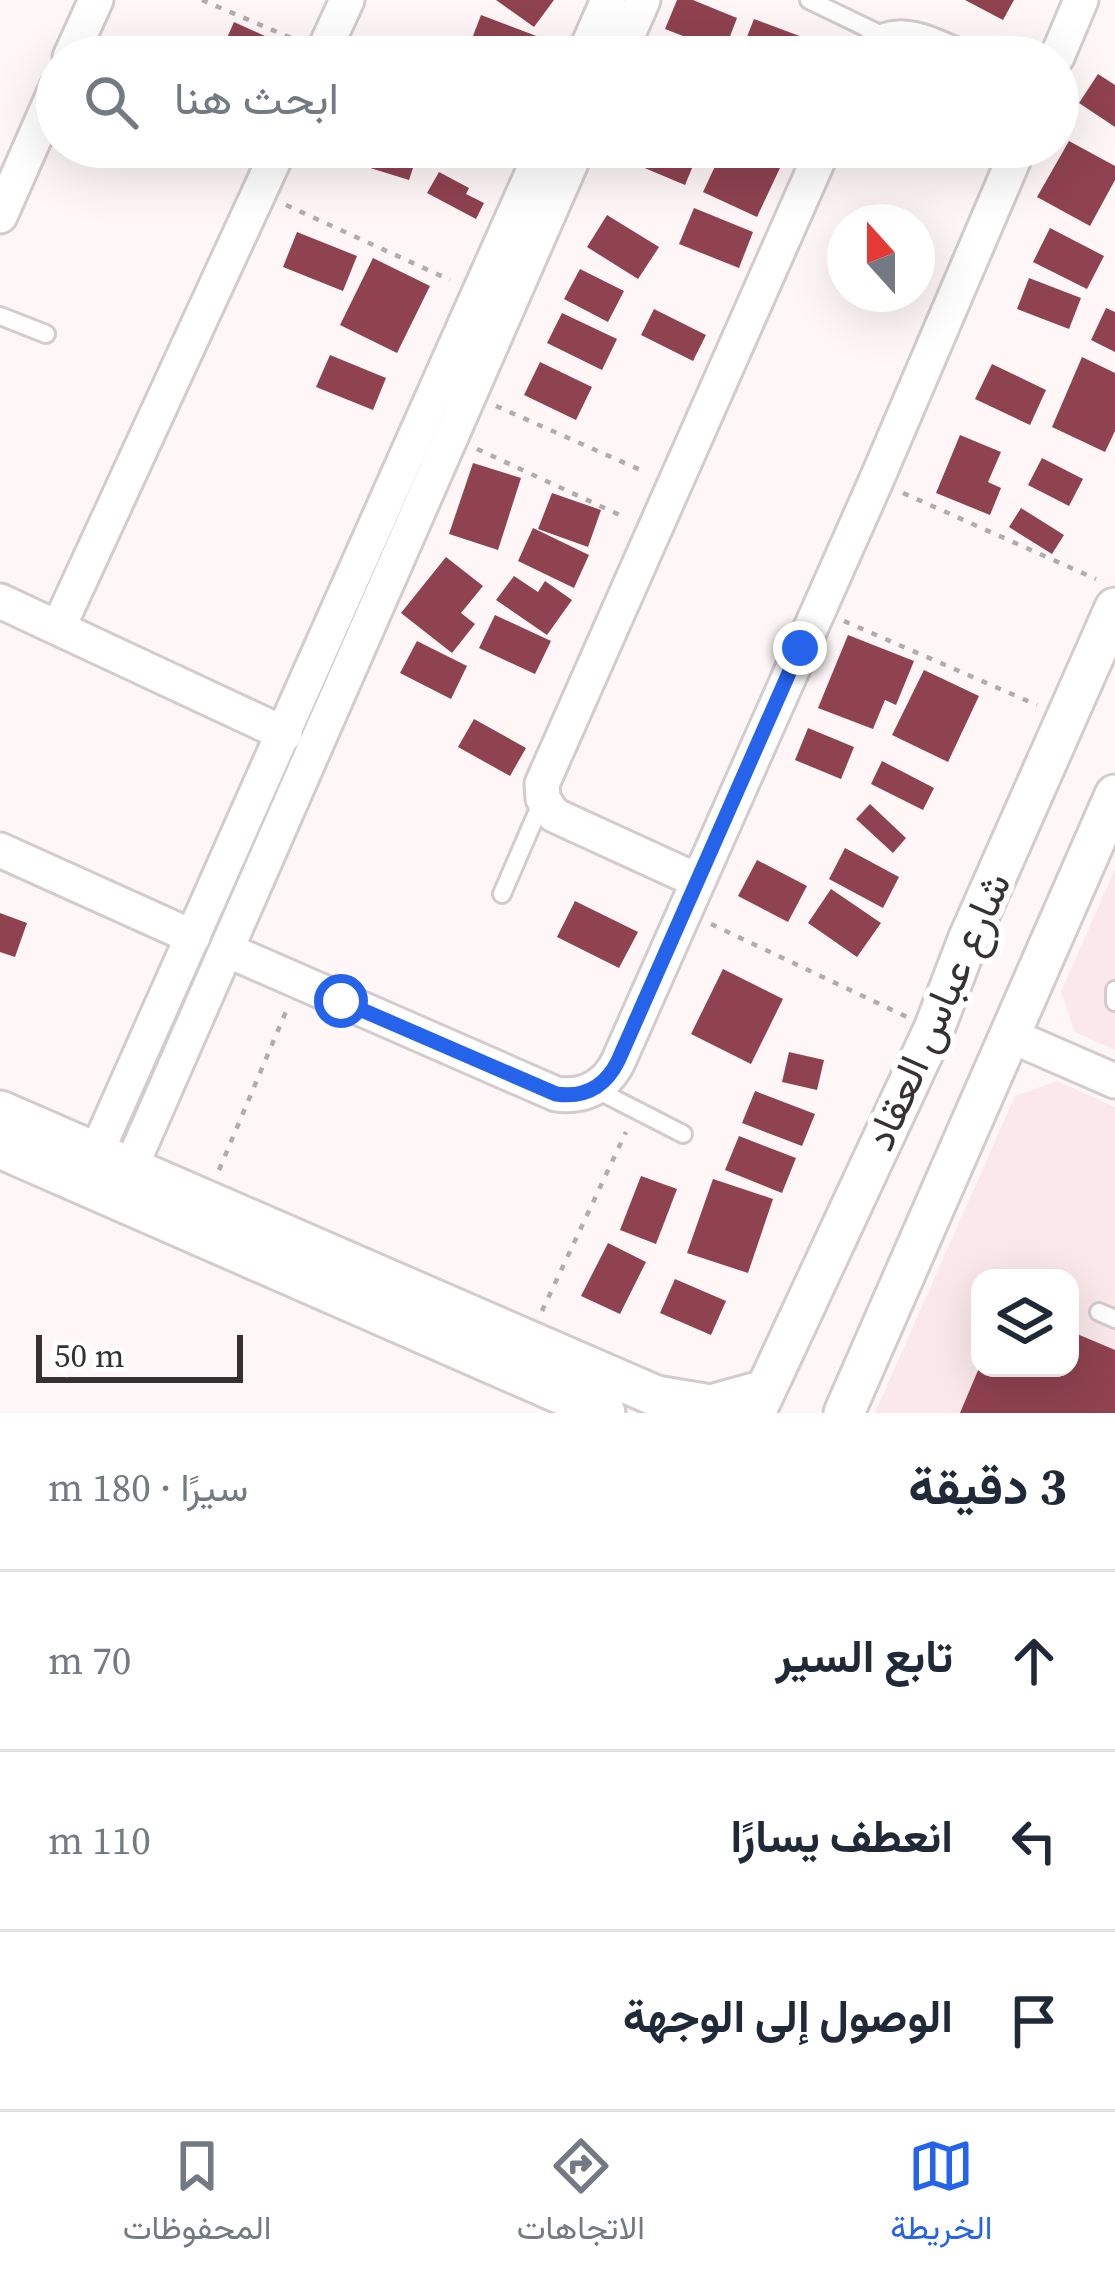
<!DOCTYPE html>
<html lang="ar">
<meta charset="utf-8">
<style>
:root{--surface:#fff;--page:#f6f6f7;--text:#1f2937;--muted:#747a83;--line:#e0e1e3;--accent:#2563eb}
body{margin:0;font-family:"Source Serif 4",Vazirmatn,serif;background:var(--page);color:var(--text);direction:rtl}
.controls{position:absolute;right:36px;bottom:36px;display:grid;overflow:hidden;border-radius:24px;box-shadow:0 12px 48px #0002}
.controls button{width:108px;height:108px;display:grid;place-items:center;padding:0;border:0;border-bottom:3px solid var(--line);background:var(--surface);color:var(--text);font:60px sans-serif}
.compass{position:absolute;left:827px;top:204px;width:108px;height:108px;border-radius:50%;background:var(--surface);box-shadow:0 12px 48px #0002;rotate:339deg}
.scale{position:absolute;left:36px;bottom:30px;width:207px;box-sizing:border-box;padding-left:12px;border:6px solid #363233;border-top:0;font-size:33px;line-height:42px;white-space:nowrap;color:#363233;-webkit-text-stroke:9px #fff;paint-order:stroke}
.stop{position:absolute;width:36px;height:36px;margin:-27px;border:9px solid #2563eb;border-radius:50%;background:#fff}
.stop.end{background:#2563eb;border-color:#fff;box-shadow:0 3px 12px #0008}
.list{margin:0;padding:0;list-style:none}
h2{display:flex;justify-content:space-between;align-items:center;height:156px;margin:0;padding:0 48px;font-size:51px}
h2 small{font-size:39px;font-weight:400;color:var(--muted)}
.list li{display:grid;grid-template-columns:78px 1fr auto;gap:36px;align-items:center;box-sizing:border-box;height:180px;padding:0 48px;border-top:3px solid var(--line)}
.list b{display:block;font-size:45px;white-space:nowrap}
.list em{font-size:39px;font-style:normal;color:var(--muted)}
.icon{flex:none;width:66px;height:66px;fill:none;stroke:currentColor;stroke-width:2;stroke-linecap:round;stroke-linejoin:round}
.map{position:relative;flex:none;width:1115px;height:1413px;overflow:hidden;direction:ltr}
.search{position:absolute;background:var(--surface);box-shadow:0 12px 48px #0002;left:36px;right:36px;top:36px;height:132px;display:flex;align-items:center;gap:30px;box-sizing:border-box;padding:0 42px;border-radius:66px;color:var(--muted);font-size:45px}
.sheet{height:696px;background:var(--surface)}
nav{display:flex;justify-content:space-around;align-items:center;box-sizing:border-box;height:168px;border-top:3px solid var(--line);background:var(--surface);font-size:33px;color:var(--muted)}
nav a{display:grid;justify-items:center;gap:6px}
nav .on{color:var(--accent)}
.map>svg:first-child{display:block}
.built{fill:#fae8ea;fill-rule:evenodd}
.building{fill:#8f4250}
.lines{fill:none;stroke-linecap:round;stroke-linejoin:round}
.service-casing{stroke:#d4cbcc;stroke-width:22}
.minor-casing{stroke:#d4cbcc;stroke-width:39}
.tertiary-casing{stroke:#d4cbcc;stroke-width:45}
.path{stroke:#b3acad;stroke-width:4.5;stroke-dasharray:6 9;stroke-linecap:butt}
.service{stroke:#fff;stroke-width:16}
.minor{stroke:#fff;stroke-width:33}
.tertiary{stroke:#fff;stroke-width:39}
.route{stroke:#2563eb;stroke-width:15}
.labels{text-anchor:middle;stroke-width:12;stroke-linejoin:round;paint-order:stroke}
.street-label{font-size:42px;fill:#363233;stroke:#fff}
</style>
<div class="map">
<svg width="1115" height="1413" viewBox="0 0 1115 1413">
<rect width="100%" height="100%" fill="#fff6f7"/>
<g class="built">
<path d="M1115 869V1050L1075 1032 1061 992Z"/>
<path d="M1057 1081 1115 1107V1413H875L1015 1096ZM980 1278H1070V1368H980Z"/>
</g>
<g class="building">
<path d="M496 0H554L534 27Z"/>
<path d="M677 0H693L737 18 724 52 665 29Z"/>
<path d="M965 0H1014L1003 20Z"/>
<path d="M481 15 539 37 531 57H488L468 49Z"/>
<path d="M754 19 813 41 807 57H739Z"/>
<path d="M234 22 289 47 285 57 219 56Z"/>
<path d="M1098 74 1115 85V127L1079 103Z"/>
<path d="M1069 141 1115 166V180L1090 226 1037 197Z"/>
<path d="M359 147H409L419 150 409 180 354 163Z"/>
<path d="M634 147H696L700 149 685 185 628 161Z"/>
<path d="M724 147H773L787 153 757 217 703 192Z"/>
<path d="M439 172 469 188 466 194 484 203 476 219 427 193Z"/>
<path d="M694 208 753 232 739 268 679 244Z"/>
<path d="M607 215 659 247 638 279 587 247Z"/>
<path d="M1050 228 1104 256 1087 289 1033 262Z"/>
<path d="M297 232 357 256 343 291 283 267Z"/>
<path d="M373 258 430 286 397 353 340 325Z"/>
<path d="M580 269 624 291 608 322 564 299Z"/>
<path d="M1029 278 1081 298 1069 329 1017 309Z"/>
<path d="M1106 308 1115 312V352L1091 340Z"/>
<path d="M654 309 706 335 693 361 641 335Z"/>
<path d="M562 313 617 339 602 370 547 343Z"/>
<path d="M330 355 386 378 373 410 316 387Z"/>
<path d="M1082 357 1115 373V431L1105 452 1052 427Z"/>
<path d="M540 362 592 387 576 420 524 395Z"/>
<path d="M992 364 1046 390 1030 425 975 399Z"/>
<path d="M960 435 1001 452 988 482 1001 488 990 515 936 493Z"/>
<path d="M1042 458 1083 479 1069 506 1028 485Z"/>
<path d="M473 463 521 478 498 550 449 534Z"/>
<path d="M552 493 601 510 588 547 538 529Z"/>
<path d="M1021 508 1064 535 1052 554 1009 527Z"/>
<path d="M533 528 589 555 574 588 518 561Z"/>
<path d="M446 557 483 586 461 613 475 624 452 653 401 613Z"/>
<path d="M514 576 538 592 545 581 572 600 547 635 496 600Z"/>
<path d="M495 615 551 641 535 674 479 648Z"/>
<path d="M848 635 914 661 896 705 885 700 873 729 818 708Z"/>
<path d="M417 641 467 666 451 699 400 673Z"/>
<path d="M924 670 979 696 948 762 892 735Z"/>
<path d="M474 719 526 748 510 776 458 747Z"/>
<path d="M808 728 854 747 841 779 795 760Z"/>
<path d="M882 761 934 788 923 810 871 784Z"/>
<path d="M870 804 906 838 893 853 856 819Z"/>
<path d="M845 848 899 877 883 908 829 879Z"/>
<path d="M757 860 807 886 788 922 738 896Z"/>
<path d="M831 889 881 923 857 957 808 923Z"/>
<path d="M575 901 638 932 619 968 557 937Z"/>
<path d="M0 913 27 923 15 957 0 952Z"/>
<path d="M723 969 783 999 751 1064 691 1034Z"/>
<path d="M789 1052 824 1060 817 1090 782 1082Z"/>
<path d="M755 1091 815 1114 802 1146 742 1123Z"/>
<path d="M739 1136 796 1158 782 1193 725 1170Z"/>
<path d="M641 1176 677 1189 656 1244 620 1230Z"/>
<path d="M713 1179 773 1199 748 1273 687 1253Z"/>
<path d="M608 1243 646 1262 620 1314 581 1296Z"/>
<path d="M675 1279 726 1301 711 1335 660 1313Z"/>
<path d="M1070 1331 1115 1350V1413H960L979 1368H1070Z"/>
</g>
<g class="lines">
<g class="service-casing">
<g id="service">
<path d="M809 0 888 38"/>
<path d="M0 316 46 334"/>
<path d="M502 894 543 799"/>
<path d="M1115 990V1002"/>
<path d="M595 1089 683 1134"/>
<path d="M1099 1312 1115 1319"/>
</g>
</g>
<g class="minor-casing">
<g id="minor">
<path d="M70 57 96 0"/>
<path d="M321 57 347 0"/>
<path d="M583 57 608 0"/>
<path d="M618 57 643 0"/>
<path d="M864 57C893 22 926 43 960 57"/>
<path d="M1057 57 1081 0"/>
<path d="M0 216 57 87"/>
<path d="M0 601 285 734"/>
<path d="M59 626 280 147"/>
<path d="M0 850 193 937"/>
<path d="M696 880 554 815 543 799 542 784 824 147"/>
<path d="M227 950 556 1094C584 1098 605 1087 618 1062L876 481 1019 147"/>
<path d="M1009 1035 1115 1081"/>
<path d="M96 1153 544 147"/>
<path d="M131 1167 578 147"/>
</g>
</g>
<g class="tertiary-casing">
<g id="tertiary">
<path d="M0 1111 656 1396 711 1405 765 1390"/>
<path d="M0 1148 605 1413"/>
<path d="M755 1413 934 1029 968 940 1115 608"/>
<path d="M844 1413 1115 795"/>
</g>
</g>
<g class="path">
<path d="M202 0 296 40"/>
<path d="M286 205 450 280"/>
<path d="M496 406 645 472"/>
<path d="M477 449 624 517"/>
<path d="M903 493 1096 579"/>
<path d="M844 621 1037 705"/>
<path d="M711 924 907 1017"/>
<path d="M219 1170 287 1009"/>
<path d="M542 1311 626 1132"/>
</g>
<use href="#service" class="service"/>
<use href="#minor" class="minor"/>
<use href="#tertiary" class="tertiary"/>
</g>
<g class="lines">
<path class="route" d="M341 1001 556 1094C584 1098 605 1087 618 1061L800 648"/>
</g>
<g class="labels">
<g class="street-label">
<text transform="translate(937 1011) rotate(-66)" y="15">شارع عباس العقاد</text>
</g>
</g>
</svg>
<div class="controls">
<button><svg class="icon" aria-label="layers" viewBox="0 0 24 24"><path d="M12 4l9 5-9 5-9-5zM3 14l9 5 9-5"/></svg></button>
</div>
<svg class="compass" viewBox="-18 -18 36 36"><path d="M0-13l5 13h-10z" fill="#e53935"/><path d="M0 13l5-13h-10z" fill="#747a83"/></svg>
<div class="scale">50 m</div>
<div class="stop" style="left:341px;top:1001px"></div>
<div class="stop end" style="left:800px;top:648px"></div>
<div class="search"><svg class="icon" aria-label="search" viewBox="0 0 24 24"><circle cx="10" cy="10" r="6"/><path d="M15 15l6 6"/></svg>ابحث هنا</div>
</div>
<section class="sheet">
<h2>3 دقيقة<small>سيرًا · 180 m</small></h2>
<ul class="list">
<li><svg class="icon" aria-label="ahead" viewBox="0 0 24 24"><path d="M12 20V5M6 11l6-6 6 6"/></svg><div><b>تابع السير</b></div><em>70 m</em></li>
<li><svg class="icon" aria-label="left" viewBox="0 0 24 24"><path d="M17 20v-9H6M10 6l-5 5 5 5"/></svg><div><b>انعطف يسارًا</b></div><em>110 m</em></li>
<li><svg class="icon" aria-label="arrive" viewBox="0 0 24 24"><path d="M6 21V4h12l-3 4 3 4H6"/></svg><div><b>الوصول إلى الوجهة</b></div></li>
</ul>
</section>
<nav>
<a class="on"><svg class="icon" aria-label="map" viewBox="0 0 24 24"><path d="M3 6l6-2 6 2 6-2v14l-6 2-6-2-6 2zM9 4v14M15 6v14"/></svg>الخريطة</a>
<a><svg class="icon" aria-label="directions" viewBox="0 0 24 24"><path d="M12 3l9 9-9 9-9-9zM9 14v-3h6M13 9l2 2-2 2"/></svg>الاتجاهات</a>
<a><svg class="icon" aria-label="saved" viewBox="0 0 24 24"><path d="M7 4h10v16l-5-4-5 4z"/></svg>المحفوظات</a>
</nav>
